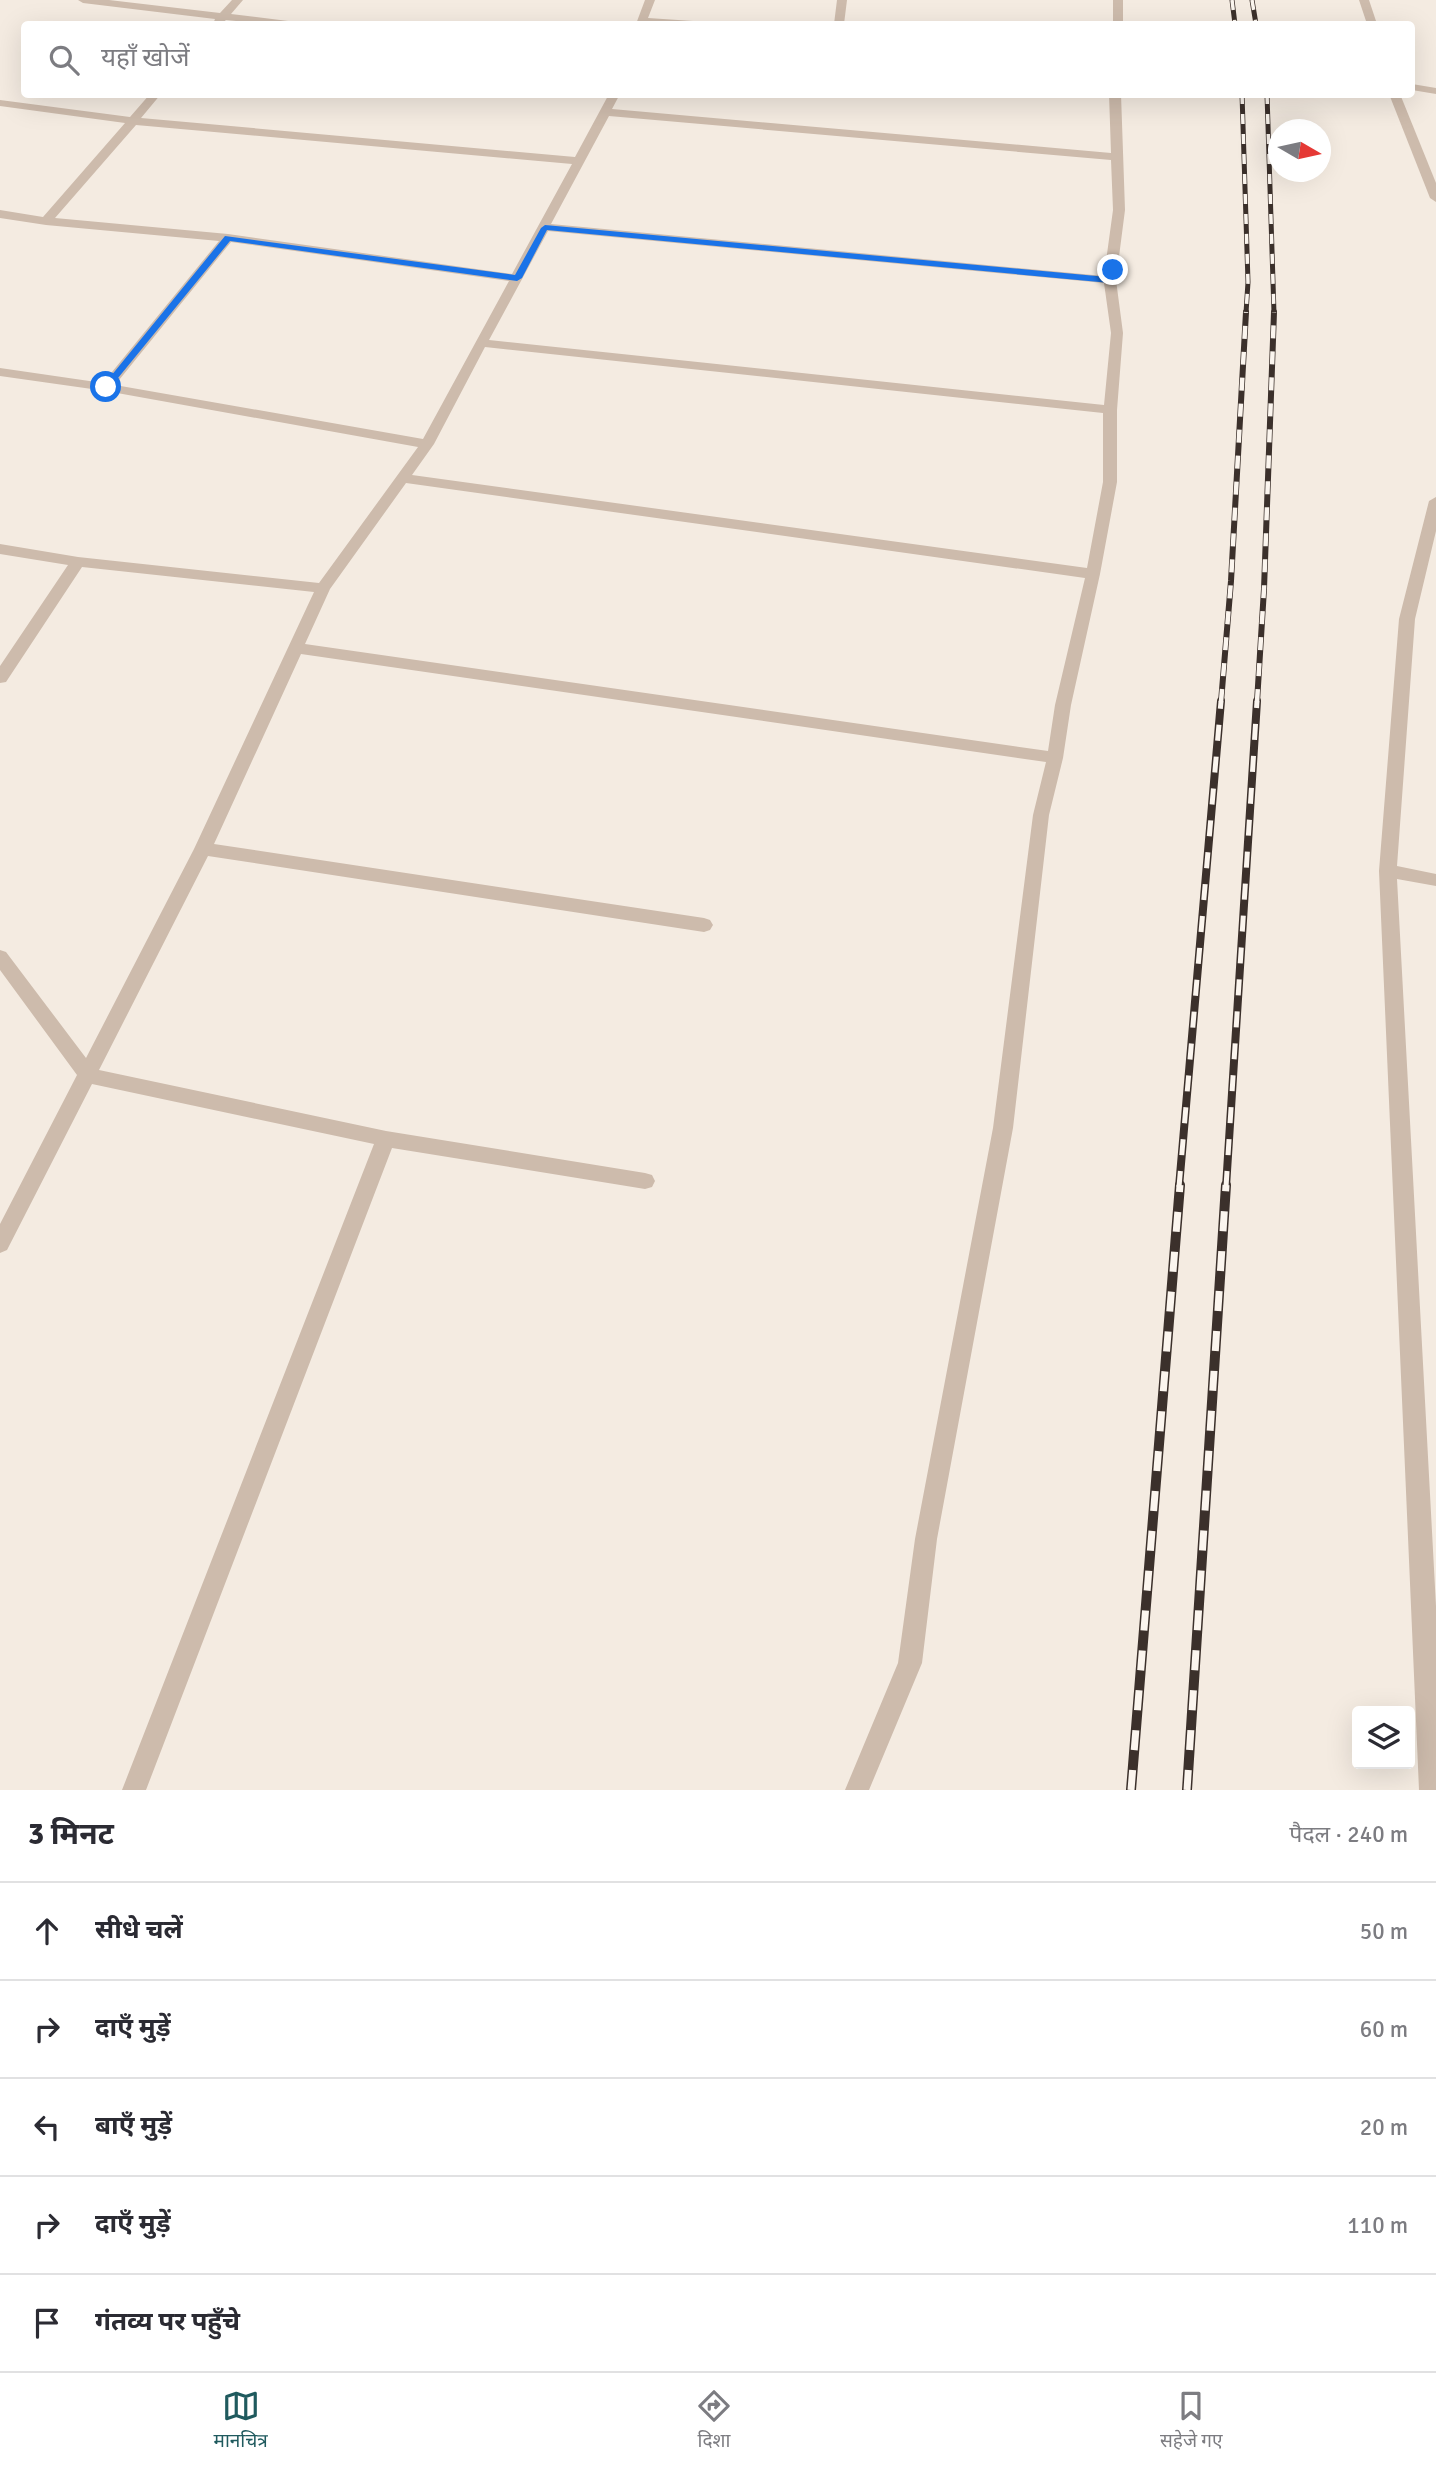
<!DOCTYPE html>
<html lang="hi">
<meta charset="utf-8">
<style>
:root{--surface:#fff;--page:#f2f2f3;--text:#2b2b33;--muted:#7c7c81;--line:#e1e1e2;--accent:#1f5a5e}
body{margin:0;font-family:Signika,"Noto Sans Devanagari",sans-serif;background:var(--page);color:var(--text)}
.controls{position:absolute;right:21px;bottom:21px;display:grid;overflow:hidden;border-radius:7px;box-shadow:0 7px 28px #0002}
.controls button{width:63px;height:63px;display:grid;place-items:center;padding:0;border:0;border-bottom:2px solid var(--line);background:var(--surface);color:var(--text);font:35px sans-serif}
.compass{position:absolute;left:1268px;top:119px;width:63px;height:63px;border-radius:50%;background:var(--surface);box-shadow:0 7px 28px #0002;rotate:99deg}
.stop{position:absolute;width:21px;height:21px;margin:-16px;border:5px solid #1a73e8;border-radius:50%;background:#fff}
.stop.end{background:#1a73e8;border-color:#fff;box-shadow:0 2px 7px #0008}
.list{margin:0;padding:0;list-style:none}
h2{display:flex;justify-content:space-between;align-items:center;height:91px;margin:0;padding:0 28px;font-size:30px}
h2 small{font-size:23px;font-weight:400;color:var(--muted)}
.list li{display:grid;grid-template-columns:46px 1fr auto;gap:21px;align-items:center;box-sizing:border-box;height:98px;padding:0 28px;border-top:2px solid var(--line)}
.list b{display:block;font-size:26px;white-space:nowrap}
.list em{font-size:23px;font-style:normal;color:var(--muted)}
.icon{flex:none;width:38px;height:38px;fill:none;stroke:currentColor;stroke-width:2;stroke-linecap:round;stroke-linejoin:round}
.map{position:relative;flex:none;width:1436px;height:1790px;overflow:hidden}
.search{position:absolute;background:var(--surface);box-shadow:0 7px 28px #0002;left:21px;right:21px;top:21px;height:77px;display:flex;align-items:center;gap:18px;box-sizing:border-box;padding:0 24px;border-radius:7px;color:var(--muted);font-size:26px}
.sheet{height:581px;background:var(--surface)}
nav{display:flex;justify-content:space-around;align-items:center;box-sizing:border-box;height:98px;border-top:2px solid var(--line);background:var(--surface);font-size:19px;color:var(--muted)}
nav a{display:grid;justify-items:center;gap:4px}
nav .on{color:var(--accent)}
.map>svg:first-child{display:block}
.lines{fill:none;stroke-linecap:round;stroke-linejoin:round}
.minor{fill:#cdbbac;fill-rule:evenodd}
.rail-far3-casing{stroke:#3b302b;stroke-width:5}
.rail-far2-casing{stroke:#3b302b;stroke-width:6}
.rail-far1-casing{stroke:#3b302b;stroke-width:8}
.rail-casing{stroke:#3b302b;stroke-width:10}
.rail-far3{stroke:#fbf5ee;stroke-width:3.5;stroke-dasharray:10;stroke-linecap:butt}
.rail-far2{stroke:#fbf5ee;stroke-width:4.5;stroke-dasharray:13;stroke-linecap:butt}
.rail-far1{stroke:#fbf5ee;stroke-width:5;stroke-dasharray:16;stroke-linecap:butt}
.rail{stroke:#fbf5ee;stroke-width:7;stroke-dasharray:20;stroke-linecap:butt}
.route{fill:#1a73e8}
</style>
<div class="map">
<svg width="1436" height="1790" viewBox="0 0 1436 1790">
<rect width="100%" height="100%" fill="#f4ebe1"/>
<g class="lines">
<g class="minor">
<path d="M78 0H109L220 13 232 0H243L231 14 288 21 293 24H266L226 20 221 24H213L215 19 83 3Z"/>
<path d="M645 0H655L648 18 693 21 698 24H636Z"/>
<path d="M837 0H847L844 24H834Z"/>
<rect x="1113" y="0" width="10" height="24"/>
<path d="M1359 0H1369L1377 24H1367Z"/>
<path d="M1412 84 1436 88V94L1412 90Z"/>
<path d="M150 94H161L141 118 575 157 609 94H620L612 109 1111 153 1109 94H1121L1125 210 1116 280 1123 333 1117 410V482L1100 574 1071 705 1063 758 1049 815 1013 1128 937 1539 922 1663 869 1790H845L898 1663 915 1539 993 1128 1033 815 1046 762 301 654 214 844 704 918 710 920 713 925 710 930 704 932 208 856 99 1070 386 1131 645 1173 652 1175 655 1181 652 1187 645 1189 392 1148 146 1790H122L374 1144 92 1084 7 1250 0 1253V1224L77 1075 0 970V950L6 952 86 1058 194 849 314 592 82 567 6 682 0 683V666L68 565 0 554V544L78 557 319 583 418 447 106 391 0 376V368L103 383 219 241 46 225 0 218V210L43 217 125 123 0 106V100L130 117ZM609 116 1111 160 1113 210 1104 276 551 224ZM136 125 572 164 512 274 228 234 55 218ZM548 231 1104 283 1111 333 1104 405 489 340ZM231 242 509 281 423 439 115 385ZM485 347 1103 413V482L1087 568 412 475 434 444ZM406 483 1085 578 1055 705 1048 751 305 644 330 589Z"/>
<path d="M1389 94H1400L1436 183V202L1430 198Z"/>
<path d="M1436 497V531L1415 619 1397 866 1436 874V886L1397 879 1436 1606V1790H1419L1379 871 1399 619 1429 501Z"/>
</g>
<g class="rail-far3-casing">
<g id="rail-far3">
<path d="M1232 0 1235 24"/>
<path d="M1252 0 1256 24"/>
<path d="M1242 94 1248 282 1246 313"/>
<path d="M1267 94 1274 313"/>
</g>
</g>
<g class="rail-far2-casing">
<g id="rail-far2">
<path d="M1221 702 1231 581 1246 312"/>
<path d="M1257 702 1264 589 1274 312"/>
</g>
</g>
<g class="rail-far1-casing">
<g id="rail-far1">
<path d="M1179 1187 1221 701"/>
<path d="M1226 1187 1257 701"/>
</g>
</g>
<g class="rail-casing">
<g id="rail">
<path d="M1131 1790 1180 1185"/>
<path d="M1187 1790 1226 1185"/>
</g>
</g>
<use href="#rail-far3" class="rail-far3"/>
<use href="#rail-far2" class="rail-far2"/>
<use href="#rail-far1" class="rail-far1"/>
<use href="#rail" class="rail"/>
</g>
<path class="route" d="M545 225 1107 277 1110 268 1117 270 1114 280 1110 283 547 230 522 278 517 281 230 241 109 389 102 387 225 236 515 275 541 228Z"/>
</svg>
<div class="controls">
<button><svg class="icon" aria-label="layers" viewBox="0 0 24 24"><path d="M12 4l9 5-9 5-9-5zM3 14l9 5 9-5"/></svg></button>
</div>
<svg class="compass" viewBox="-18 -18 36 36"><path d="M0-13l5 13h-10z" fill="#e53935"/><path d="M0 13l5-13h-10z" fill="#7c7c81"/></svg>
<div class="stop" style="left:106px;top:387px"></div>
<div class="stop end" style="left:1113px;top:270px"></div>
<div class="search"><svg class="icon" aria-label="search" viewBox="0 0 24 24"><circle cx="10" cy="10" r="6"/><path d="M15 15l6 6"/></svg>यहाँ खोजें</div>
</div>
<section class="sheet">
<h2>3 मिनट<small>पैदल · 240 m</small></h2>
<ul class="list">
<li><svg class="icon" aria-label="ahead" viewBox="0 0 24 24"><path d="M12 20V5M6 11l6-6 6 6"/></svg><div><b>सीधे चलें</b></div><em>50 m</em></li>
<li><svg class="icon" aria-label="right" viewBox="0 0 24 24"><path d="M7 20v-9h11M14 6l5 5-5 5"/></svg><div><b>दाएँ मुड़ें</b></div><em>60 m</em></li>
<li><svg class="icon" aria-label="left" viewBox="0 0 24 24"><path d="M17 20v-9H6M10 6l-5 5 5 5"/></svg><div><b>बाएँ मुड़ें</b></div><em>20 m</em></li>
<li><svg class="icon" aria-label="right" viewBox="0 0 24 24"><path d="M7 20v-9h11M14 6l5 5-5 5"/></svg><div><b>दाएँ मुड़ें</b></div><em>110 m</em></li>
<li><svg class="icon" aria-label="arrive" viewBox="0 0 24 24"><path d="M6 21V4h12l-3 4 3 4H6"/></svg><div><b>गंतव्य पर पहुँचे</b></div></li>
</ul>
</section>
<nav>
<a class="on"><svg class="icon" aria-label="map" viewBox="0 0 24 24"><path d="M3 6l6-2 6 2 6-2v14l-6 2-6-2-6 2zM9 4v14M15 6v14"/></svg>मानचित्र</a>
<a><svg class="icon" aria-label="directions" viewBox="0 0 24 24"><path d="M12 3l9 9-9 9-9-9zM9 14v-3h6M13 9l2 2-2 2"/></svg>दिशा</a>
<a><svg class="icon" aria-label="saved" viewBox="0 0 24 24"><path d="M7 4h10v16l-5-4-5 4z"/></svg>सहेजे गए</a>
</nav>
